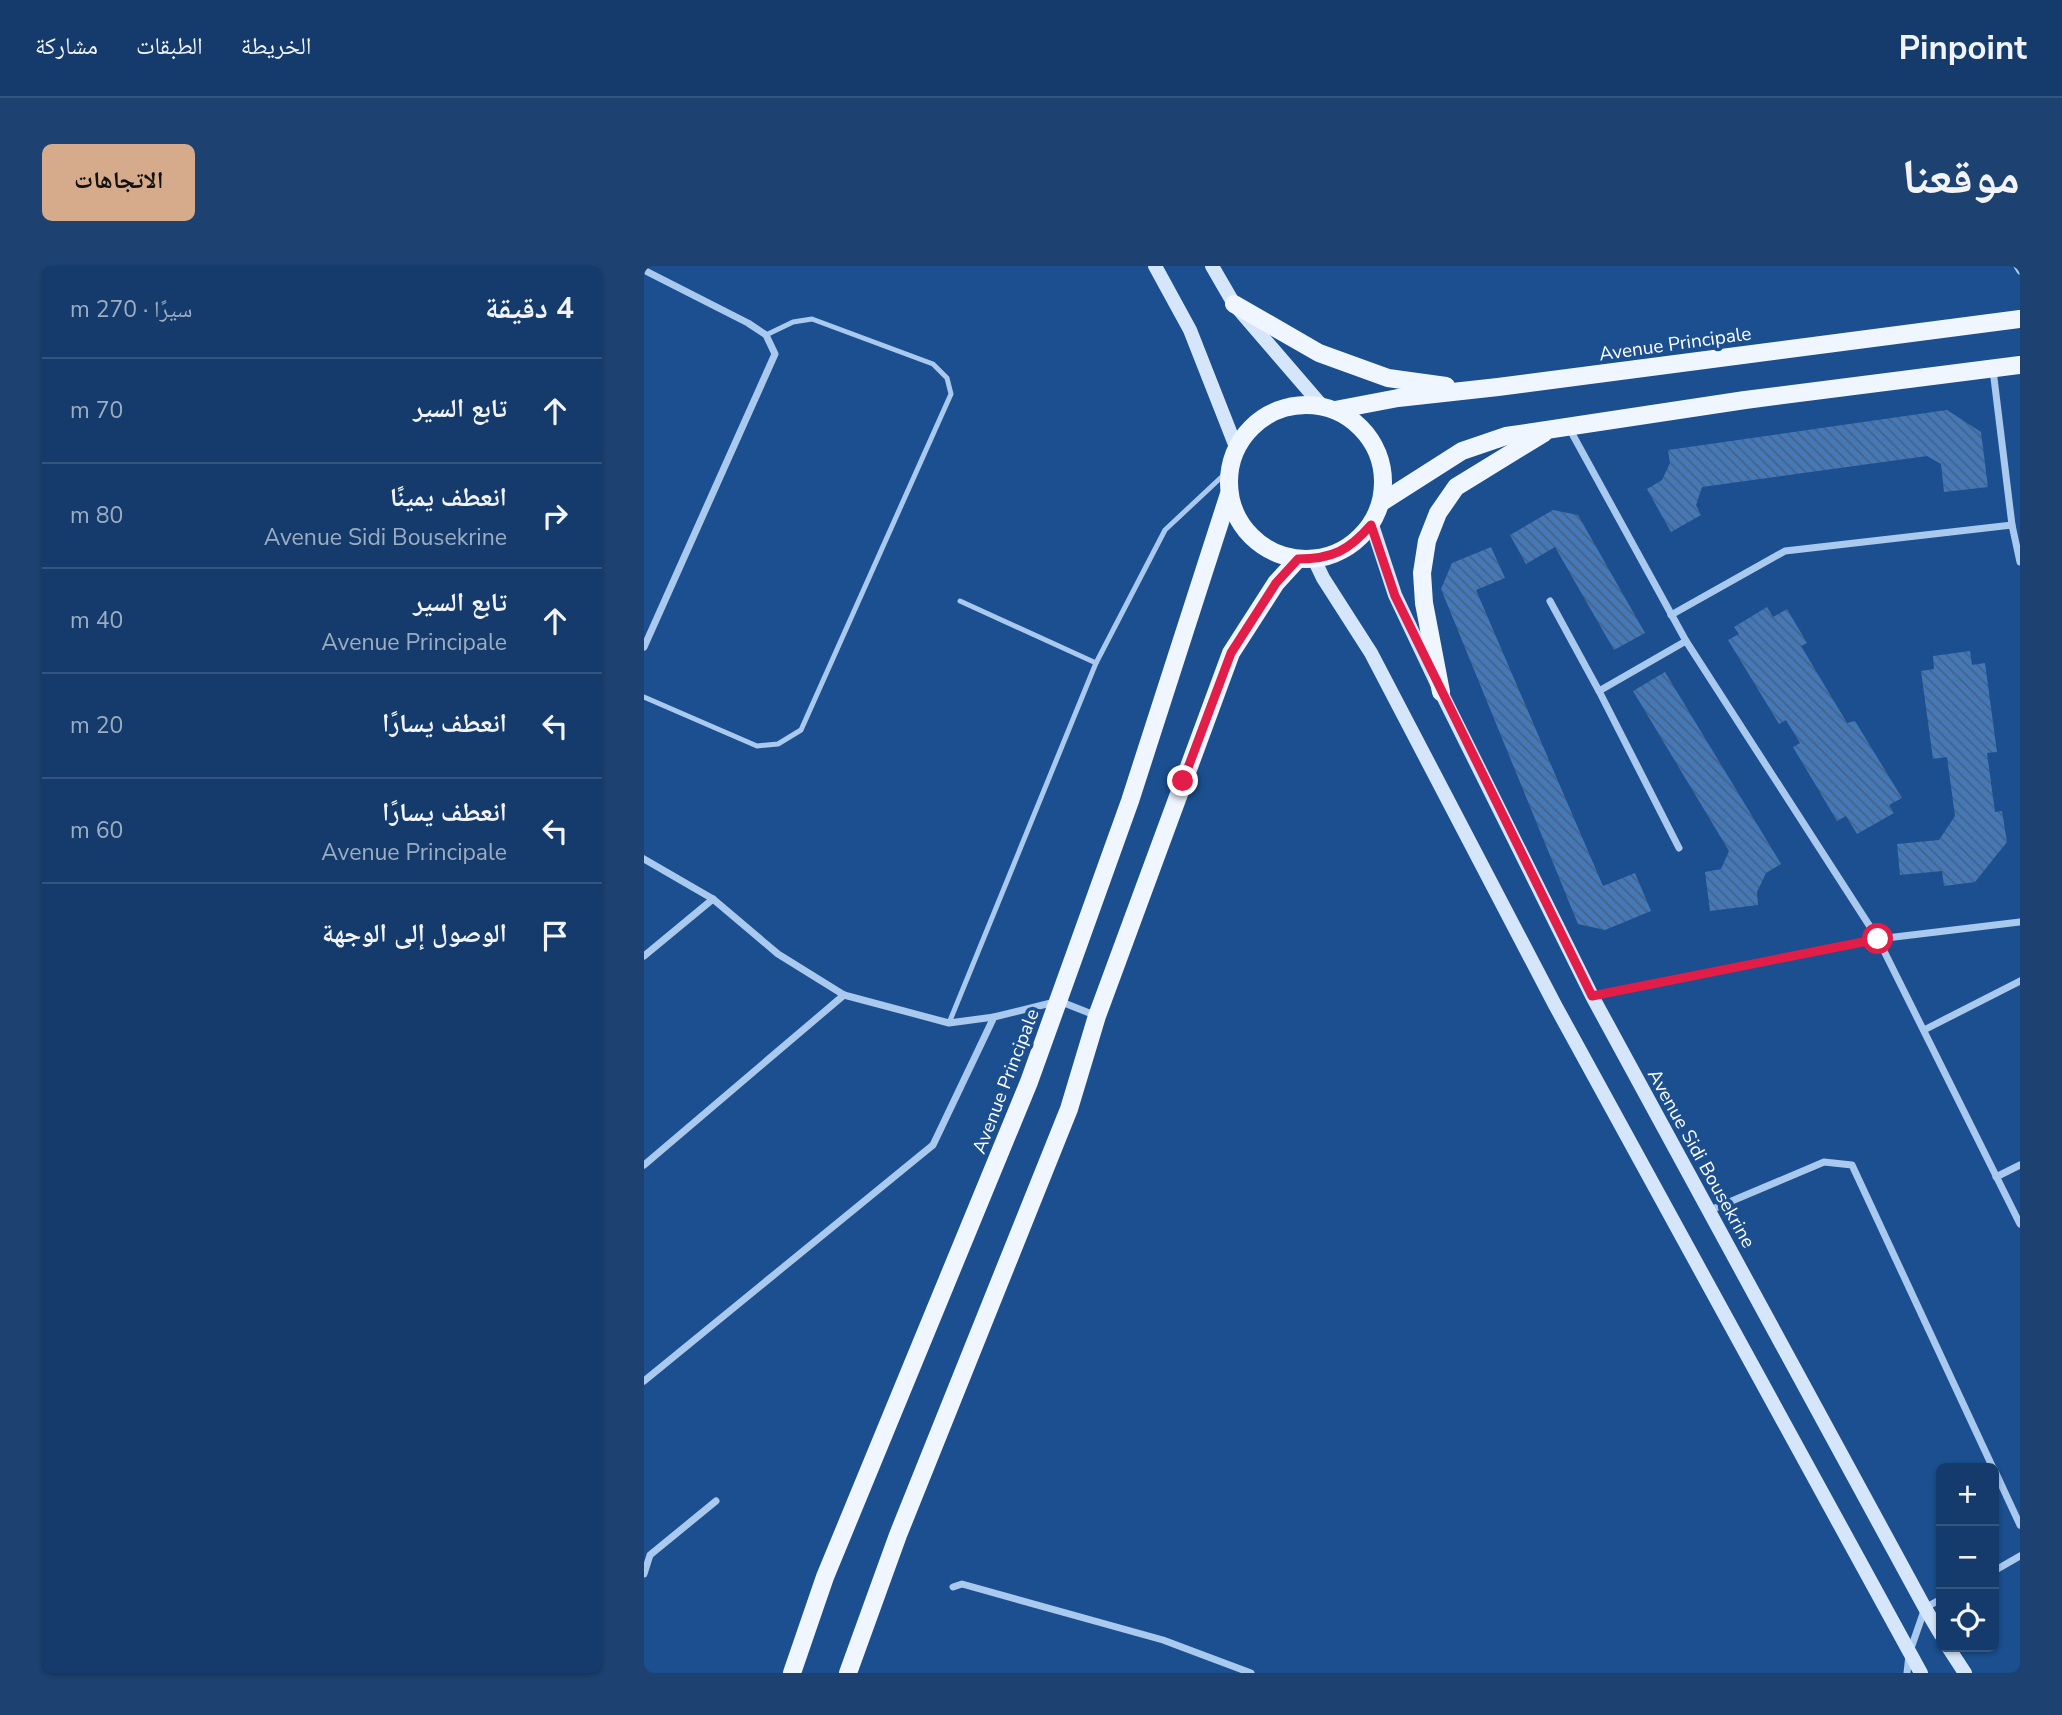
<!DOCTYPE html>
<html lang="ar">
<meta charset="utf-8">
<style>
:root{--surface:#143b6b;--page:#1d4271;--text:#f1f3f6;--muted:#9dadc1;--line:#33557e;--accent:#d6ab8b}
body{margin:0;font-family:"Nunito Sans","Noto Naskh Arabic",sans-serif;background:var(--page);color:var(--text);direction:rtl}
.controls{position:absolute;right:21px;bottom:21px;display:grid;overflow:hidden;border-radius:10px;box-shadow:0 2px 5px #0004}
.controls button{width:63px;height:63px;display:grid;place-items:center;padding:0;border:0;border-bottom:2px solid var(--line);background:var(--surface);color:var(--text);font:35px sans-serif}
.stop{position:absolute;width:21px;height:21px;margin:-16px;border:5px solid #e11d48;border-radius:50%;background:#fff}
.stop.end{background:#e11d48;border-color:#fff;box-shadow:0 2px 7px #0008}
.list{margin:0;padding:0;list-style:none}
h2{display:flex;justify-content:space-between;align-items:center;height:91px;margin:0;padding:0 28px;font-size:30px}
h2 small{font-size:23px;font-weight:400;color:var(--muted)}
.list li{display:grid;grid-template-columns:46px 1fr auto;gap:21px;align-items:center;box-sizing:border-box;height:105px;padding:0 28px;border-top:2px solid var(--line)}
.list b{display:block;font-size:26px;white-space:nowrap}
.list p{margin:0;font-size:23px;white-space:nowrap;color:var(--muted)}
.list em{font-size:23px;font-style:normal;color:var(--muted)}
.icon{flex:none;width:38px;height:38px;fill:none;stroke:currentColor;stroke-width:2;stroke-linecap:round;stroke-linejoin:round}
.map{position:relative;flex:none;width:1376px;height:1407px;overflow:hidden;direction:ltr;border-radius:10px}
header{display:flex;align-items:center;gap:42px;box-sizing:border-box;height:98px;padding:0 35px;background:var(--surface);border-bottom:2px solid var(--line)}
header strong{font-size:33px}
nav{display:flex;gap:38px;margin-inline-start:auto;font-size:24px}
.intro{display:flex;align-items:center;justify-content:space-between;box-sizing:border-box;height:168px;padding:0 42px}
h1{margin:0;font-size:49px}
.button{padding:18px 32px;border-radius:10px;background:var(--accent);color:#111;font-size:24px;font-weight:700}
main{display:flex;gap:42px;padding:0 42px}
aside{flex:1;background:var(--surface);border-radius:10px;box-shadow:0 2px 5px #0004}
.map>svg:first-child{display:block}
.building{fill:url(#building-back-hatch)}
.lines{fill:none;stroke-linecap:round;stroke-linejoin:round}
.service{stroke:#a9c9ee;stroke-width:5}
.minor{stroke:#a9c9ee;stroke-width:7}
.secondary{stroke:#d6e6fa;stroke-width:14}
.primary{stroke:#f0f6ff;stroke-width:18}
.route{stroke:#e11d48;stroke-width:9}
.labels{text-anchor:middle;stroke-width:7;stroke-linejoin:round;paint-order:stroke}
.street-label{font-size:19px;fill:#fff;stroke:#1b4f8f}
</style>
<header>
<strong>Pinpoint</strong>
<nav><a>الخريطة</a><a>الطبقات</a><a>مشاركة</a></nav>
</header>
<div class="intro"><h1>موقعنا</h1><a class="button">الاتجاهات</a></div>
<main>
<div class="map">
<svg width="1376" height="1407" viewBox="0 0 1376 1407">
<defs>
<pattern id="building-back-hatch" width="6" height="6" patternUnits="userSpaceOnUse" patternTransform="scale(1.75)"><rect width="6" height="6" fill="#4478b7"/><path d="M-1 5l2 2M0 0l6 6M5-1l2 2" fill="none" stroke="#486282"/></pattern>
</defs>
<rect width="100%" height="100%" fill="#1b4f8f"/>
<g class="building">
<path d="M1303 144 1337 166 1344 221 1300 226 1297 198 1283 190 1058 221 1052 239 1057 249 1027 266 1003 223 1018 214 1026 197 1024 184Z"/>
<path d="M909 244 934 249 1001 367 970 384 911 281 882 298 866 269Z"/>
<path d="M847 281 861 312 832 324 959 620 991 607 1007 645 961 664 934 658 797 323 808 297Z"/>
<path d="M1123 341 1129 351 1143 343 1163 377 1157 380 1203 457 1211 455 1258 532 1245 539 1250 547 1213 568 1202 550 1193 555 1149 481 1156 477 1142 454 1135 458 1084 374 1095 368 1090 361Z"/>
<path d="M1326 385 1328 399 1341 397 1353 486 1343 487 1351 546 1358 545 1363 576 1331 616 1300 620 1298 605 1256 609 1253 578 1295 574 1311 550 1303 491 1289 493 1277 405 1290 403 1289 390Z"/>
<path d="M1021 406 1137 598 1122 607 1113 626 1114 639 1066 645 1061 606 1077 603 1085 585 989 425Z"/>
</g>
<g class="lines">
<g class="service">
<path d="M316 335 452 397"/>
<path d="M0 431 113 480 134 478 157 464 307 128 303 112 289 98 168 53 149 56 122 69"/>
<path d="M305 757 452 397 521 264 585 204"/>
</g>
<g class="minor">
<path d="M1373 0 1376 5"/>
<path d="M0 4 104 57 122 69 131 88 0 381"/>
<path d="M1349 104 1368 259 1376 296"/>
<path d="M925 162 1042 375 1234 673 1376 958"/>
<path d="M906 335 955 425 1035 582"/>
<path d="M1027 349 1141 285 1368 259"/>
<path d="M955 425 1042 375"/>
<path d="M0 593 69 633 134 688 200 729 305 757 350 751"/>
<path d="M0 690 69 633"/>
<path d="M948 730 1234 673 1376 656"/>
<path d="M1280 764 1376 715"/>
<path d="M0 899 200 729"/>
<path d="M1352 911 1376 899"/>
<path d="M1064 945 1180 896 1208 899 1349 1202"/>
<path d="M0 1115 289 879 350 751 415 735 453 750"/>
<path d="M1350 1203 1376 1259"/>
<path d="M1350 1305 1376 1290"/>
<path d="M0 1308 6 1289 72 1235"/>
<path d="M309 1321 318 1318 519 1374 607 1407"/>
<path d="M1263 1407 1265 1388 1281 1342 1297 1333"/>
</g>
<g class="secondary">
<path d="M511 0 546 64 592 181"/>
<path d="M568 0 590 38 678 140"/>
<path d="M728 259 751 329 797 426 948 730 1281 1342 1297 1369"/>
<path d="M670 293 679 312 727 387 911 739 1277 1407"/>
<path d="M1304 1381 1321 1407"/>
</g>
<g class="primary">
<path d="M590 38 675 87 744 112 802 120"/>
<circle cx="662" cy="216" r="77"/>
<path d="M691 144 754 132 854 121 1376 53"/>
<path d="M738 236 818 185 862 170 1101 134 1376 99"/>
<path d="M797 426 780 337 778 307 783 275 794 247 812 221 900 167"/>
<path d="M148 1407 181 1311 385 816 486 535 585 228"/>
<path d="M204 1407 254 1269 425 843 453 750 587 387 632 317 654 293"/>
</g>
</g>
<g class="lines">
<path class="route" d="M539 515 587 387 632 317 654 293C689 293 705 284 727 259L751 330 948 730 1234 673"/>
</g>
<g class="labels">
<g class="street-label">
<text transform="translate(1031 77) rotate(-8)" y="7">Avenue Principale</text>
<text transform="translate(361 815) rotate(-69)" y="7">Avenue Principale</text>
<text transform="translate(1058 892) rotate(61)" y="7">Avenue Sidi Bousekrine</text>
</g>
</g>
</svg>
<div class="controls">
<button>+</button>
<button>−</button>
<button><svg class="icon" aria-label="locate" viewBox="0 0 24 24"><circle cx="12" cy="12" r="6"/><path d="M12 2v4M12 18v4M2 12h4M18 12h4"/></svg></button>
</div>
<div class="stop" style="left:1234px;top:673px"></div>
<div class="stop end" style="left:539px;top:515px"></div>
</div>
<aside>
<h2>4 دقيقة<small>سيرًا · 270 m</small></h2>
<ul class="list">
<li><svg class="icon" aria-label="ahead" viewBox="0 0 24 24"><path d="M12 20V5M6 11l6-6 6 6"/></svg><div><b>تابع السير</b></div><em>70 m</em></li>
<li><svg class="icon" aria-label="right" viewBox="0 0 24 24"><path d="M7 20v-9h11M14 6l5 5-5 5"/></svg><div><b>انعطف يمينًا</b><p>Avenue Sidi Bousekrine</p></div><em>80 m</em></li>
<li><svg class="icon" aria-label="ahead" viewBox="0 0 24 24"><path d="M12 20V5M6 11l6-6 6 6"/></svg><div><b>تابع السير</b><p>Avenue Principale</p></div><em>40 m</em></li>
<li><svg class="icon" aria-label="left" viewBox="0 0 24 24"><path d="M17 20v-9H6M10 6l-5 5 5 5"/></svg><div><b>انعطف يسارًا</b></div><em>20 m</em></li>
<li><svg class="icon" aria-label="left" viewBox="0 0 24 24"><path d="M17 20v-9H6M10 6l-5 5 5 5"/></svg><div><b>انعطف يسارًا</b><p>Avenue Principale</p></div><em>60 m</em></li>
<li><svg class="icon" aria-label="arrive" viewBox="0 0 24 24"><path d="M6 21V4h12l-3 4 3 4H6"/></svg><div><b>الوصول إلى الوجهة</b></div></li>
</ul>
</aside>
</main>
